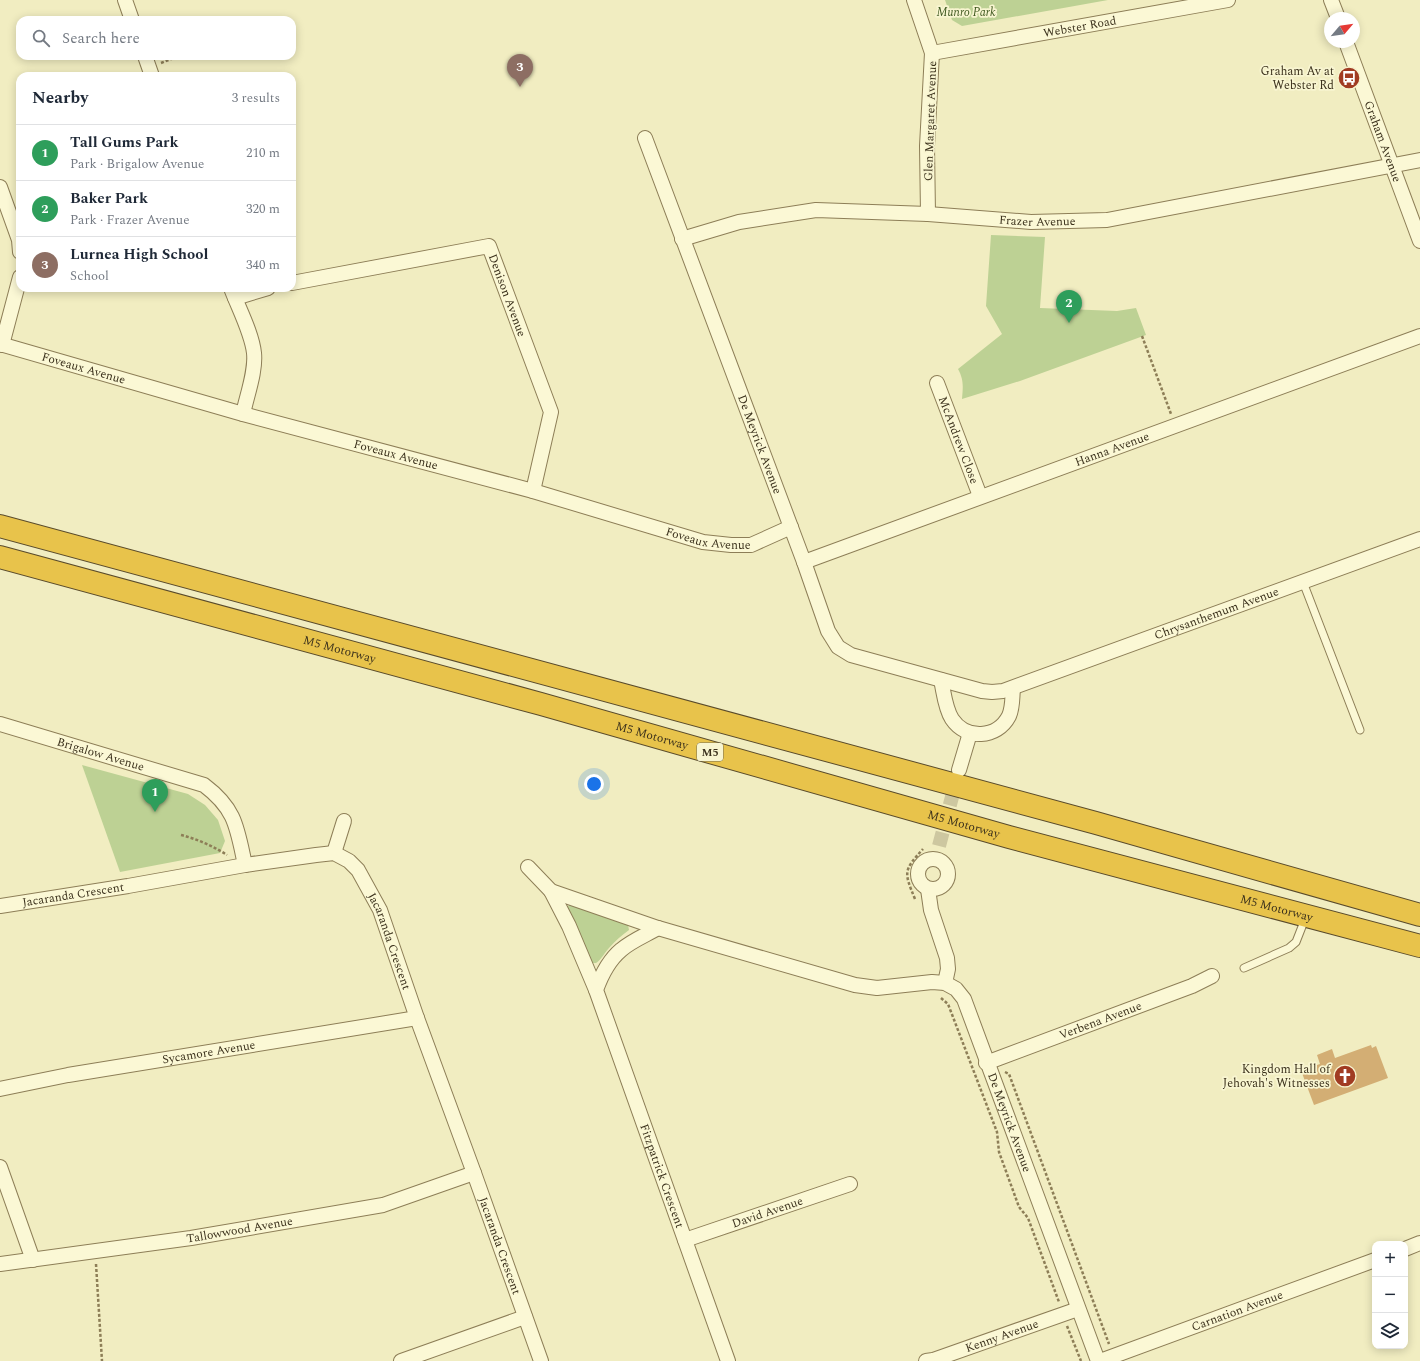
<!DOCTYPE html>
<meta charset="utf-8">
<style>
:root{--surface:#fff;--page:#f6f6f7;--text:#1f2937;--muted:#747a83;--line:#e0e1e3;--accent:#ea580c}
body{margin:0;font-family:Spectral,serif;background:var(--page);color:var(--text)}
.controls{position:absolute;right:12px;bottom:12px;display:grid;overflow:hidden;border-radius:8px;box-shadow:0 2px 10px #0003}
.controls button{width:36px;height:36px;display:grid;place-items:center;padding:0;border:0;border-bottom:1px solid var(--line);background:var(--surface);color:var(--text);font:20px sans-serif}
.compass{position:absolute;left:1324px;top:12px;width:36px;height:36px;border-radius:50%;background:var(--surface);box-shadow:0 2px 10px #0003;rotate:61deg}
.you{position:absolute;left:594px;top:784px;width:14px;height:14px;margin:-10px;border:3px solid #fff;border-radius:50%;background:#1a73e8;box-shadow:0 0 0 6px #1a73e833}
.badge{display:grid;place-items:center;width:26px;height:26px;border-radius:50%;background:var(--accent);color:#fff;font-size:13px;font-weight:700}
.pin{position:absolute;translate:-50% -33px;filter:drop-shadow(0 1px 2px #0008)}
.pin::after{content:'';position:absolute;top:21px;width:14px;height:12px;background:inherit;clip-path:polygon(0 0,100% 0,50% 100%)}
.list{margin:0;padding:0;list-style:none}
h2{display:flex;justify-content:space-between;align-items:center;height:52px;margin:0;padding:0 16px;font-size:17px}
h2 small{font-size:13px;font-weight:400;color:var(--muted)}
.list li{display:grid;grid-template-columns:26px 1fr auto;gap:12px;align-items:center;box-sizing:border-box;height:56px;padding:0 16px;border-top:1px solid var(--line)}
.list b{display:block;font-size:15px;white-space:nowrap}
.list p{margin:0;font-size:13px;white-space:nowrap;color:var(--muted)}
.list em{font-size:13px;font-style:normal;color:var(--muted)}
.icon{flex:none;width:22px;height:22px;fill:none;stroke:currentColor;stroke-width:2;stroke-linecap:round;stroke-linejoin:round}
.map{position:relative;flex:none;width:1420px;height:1361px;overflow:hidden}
.search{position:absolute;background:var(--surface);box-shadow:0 2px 10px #0003;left:16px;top:16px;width:280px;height:44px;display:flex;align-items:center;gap:10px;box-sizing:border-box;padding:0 14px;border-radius:12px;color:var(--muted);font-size:15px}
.panel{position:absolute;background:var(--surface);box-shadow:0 2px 10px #0003;left:16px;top:72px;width:280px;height:220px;border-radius:12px}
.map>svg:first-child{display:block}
.green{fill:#bdd194}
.building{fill:#d3ae74}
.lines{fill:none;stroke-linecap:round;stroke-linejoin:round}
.street-tunnel{stroke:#cdc7a0;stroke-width:14;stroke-dasharray:14 7;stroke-linecap:butt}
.lane-casing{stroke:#8d7e57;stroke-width:9}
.street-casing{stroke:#8d7e57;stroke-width:16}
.highway-casing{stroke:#5a4b2b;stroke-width:24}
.path{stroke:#8d7e57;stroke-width:2.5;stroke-dasharray:3 2;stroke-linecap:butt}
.lane{stroke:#fbf8d5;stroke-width:7}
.street{stroke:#fbf8d5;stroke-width:14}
.highway{stroke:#e8c34b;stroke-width:22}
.labels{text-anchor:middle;stroke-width:3.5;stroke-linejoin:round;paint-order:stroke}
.shield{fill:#f8f5d1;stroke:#746c52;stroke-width:1}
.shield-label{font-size:11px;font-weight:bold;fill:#3b311c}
.park-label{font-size:12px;font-style:italic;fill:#405921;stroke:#f8f5d1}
.street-label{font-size:12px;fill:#3b311c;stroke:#f8f5d1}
.poi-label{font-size:12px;fill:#3b311c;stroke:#f8f5d1;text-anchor:end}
</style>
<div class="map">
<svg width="1420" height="1361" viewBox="0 0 1420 1361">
<rect width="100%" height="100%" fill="#f1edc1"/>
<g class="green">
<path d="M945 0H1108L962 26 952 20Z"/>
<path d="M991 235 1045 237 1040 308 1117 311 1136 308 1146 335 1020 381 962 399C963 387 964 380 958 369L1002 334 986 306Z"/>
<path d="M82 765 188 794 205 805 218 820 225 841 220 853 120 872Z"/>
<path d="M573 903 596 914 625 922 628 925 629 930C622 935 615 941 609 948 604 953 602 959 596 963H592L566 909 569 905Z"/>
</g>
<path class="building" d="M1371 1045 1372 1048 1376 1046 1388 1078 1314 1105 1302 1073 1306 1072 1305 1069 1320 1064 1317 1055 1332 1049 1335 1058Z"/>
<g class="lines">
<path class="street-tunnel" d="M939 846 957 778"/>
<g class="lane-casing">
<g id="lane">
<path d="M1303 582 1360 730"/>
<path d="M1244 968 1289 948 1296 942 1305 919"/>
</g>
</g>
<g class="street-casing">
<g id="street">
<path d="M125 0 132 20"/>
<path d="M914 0 932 53 927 146 928 214"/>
<path d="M1331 0 1338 18"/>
<path id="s1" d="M1346 42 1420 241"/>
<path id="s2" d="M932 53 1228 0"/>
<path d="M145 56 152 76"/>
<path id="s3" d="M645 138 804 562 828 631 838 647 851 655 982 691 992 692 1003 691 1420 539"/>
<path d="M0 187 19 240 20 252"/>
<path id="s4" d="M682 239 739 222 816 210 928 214 1031 222 1107 220 1420 160"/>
<path id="s5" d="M292 283 489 246 551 412 533 491"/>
<path d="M231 288C238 307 252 333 254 353 256 371 247 395 243 414"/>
<path d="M235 298 268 288"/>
<path id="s6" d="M0 344 243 414 533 491 703 542 731 545H751L791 527"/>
<path d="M2 345 20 277"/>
<path id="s7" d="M937 383 980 496"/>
<path id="s8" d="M804 562 1420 336"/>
<path d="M941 680C944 693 945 708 952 719 966 740 997 739 1009 716 1013 707 1012 698 1013 688"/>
<path id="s9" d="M0 724 204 785C236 809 237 828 245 865"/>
<path d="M959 770 970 733"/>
<path d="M334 853 344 821"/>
<circle cx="933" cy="874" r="15"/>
<path id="s10" d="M528 867 551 891 658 928 855 985 877 988 932 982 945 983 956 989 964 999 1098 1361"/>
<path d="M928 889 931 910 947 958 948 969 945 983"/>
<path d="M551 891 569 926 596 990"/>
<path id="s11" d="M0 906 128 886 245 865 316 855 334 853 349 861 358 870 380 910 417 1018 474 1173 541 1361"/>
<path id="s12" d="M658 928C646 935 631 941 621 950 609 960 601 976 596 990L728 1361"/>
<path id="s13" d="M986 1063 1192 986 1212 976"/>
<path id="s14" d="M0 1089 68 1075 417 1018"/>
<path d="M0 1167 33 1260"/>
<path id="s15" d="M685 1240 850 1184"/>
<path d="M1405 1249 1420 1243"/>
<path id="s16" d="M0 1264 191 1238 383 1205 474 1173"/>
<path d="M401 1361 525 1317"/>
<path id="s17" d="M926 1361 933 1360 1078 1309"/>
<path id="s18" d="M1100 1361 1375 1260"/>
</g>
</g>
<g class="highway-casing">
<g id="highway">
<path d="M0 526 1096 823 1420 915"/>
<path id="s19" d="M0 557 541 704 1009 837 1420 946"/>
</g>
</g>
<g class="path">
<path d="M161 63 179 56"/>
<path d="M1142 336 1171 414"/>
<path d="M181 835C197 839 213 846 227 855"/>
<path d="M915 899C904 872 903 871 923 849"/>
<path d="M941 998 948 1004 997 1132 999 1152 1019 1207 1028 1218 1059 1302"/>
<path d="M1005 1072 1009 1074 1109 1344"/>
<path d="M96 1264 102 1361"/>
<path d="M1067 1326 1081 1361"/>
</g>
<use href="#lane" class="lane"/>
<use href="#street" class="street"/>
<use href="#highway" class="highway"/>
</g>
<defs>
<g id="bus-disc" transform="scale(1.15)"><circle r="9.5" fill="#a13b22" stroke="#f8f5d1"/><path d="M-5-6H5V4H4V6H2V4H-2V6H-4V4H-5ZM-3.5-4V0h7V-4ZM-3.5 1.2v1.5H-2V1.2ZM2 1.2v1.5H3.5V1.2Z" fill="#fff"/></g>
<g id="church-disc" transform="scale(1.15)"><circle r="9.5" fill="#a13b22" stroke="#f8f5d1"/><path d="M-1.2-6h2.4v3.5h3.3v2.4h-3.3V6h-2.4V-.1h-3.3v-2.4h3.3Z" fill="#fff"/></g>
</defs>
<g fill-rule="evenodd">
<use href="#bus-disc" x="1349" y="78"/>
<use href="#church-disc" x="1345" y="1076"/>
</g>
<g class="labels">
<rect class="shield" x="697" y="743" width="26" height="18" rx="3"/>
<g class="shield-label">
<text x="710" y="756">M5</text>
</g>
<g class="park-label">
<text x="966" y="16">Munro Park</text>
</g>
<g class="street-label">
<text dy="4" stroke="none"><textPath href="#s2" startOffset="150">Webster Road</textPath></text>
<text transform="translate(930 121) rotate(-88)" y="4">Glen Margaret Avenue</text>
<text dy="4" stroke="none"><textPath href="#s1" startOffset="106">Graham Avenue</textPath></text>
<text dy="4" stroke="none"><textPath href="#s4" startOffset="359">Frazer Avenue</textPath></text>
<text dy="4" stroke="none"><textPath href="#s5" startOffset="253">Denison Avenue</textPath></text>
<text dy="4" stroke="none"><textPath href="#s6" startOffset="87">Foveaux Avenue</textPath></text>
<text dy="4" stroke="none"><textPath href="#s7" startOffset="61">McAndrew Close</textPath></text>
<text dy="4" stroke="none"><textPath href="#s3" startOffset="327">De Meyrick Avenue</textPath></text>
<text dy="4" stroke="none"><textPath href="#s8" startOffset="328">Hanna Avenue</textPath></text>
<text dy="4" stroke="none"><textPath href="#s6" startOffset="411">Foveaux Avenue</textPath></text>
<text dy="4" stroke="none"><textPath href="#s6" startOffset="735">Foveaux Avenue</textPath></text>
<text dy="4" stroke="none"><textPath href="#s3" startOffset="944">Chrysanthemum Avenue</textPath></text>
<text dy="4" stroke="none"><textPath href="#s19" startOffset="352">M5 Motorway</textPath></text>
<text dy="4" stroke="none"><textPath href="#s19" startOffset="676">M5 Motorway</textPath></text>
<text dy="4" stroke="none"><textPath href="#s9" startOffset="105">Brigalow Avenue</textPath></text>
<text dy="4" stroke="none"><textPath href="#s19" startOffset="1000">M5 Motorway</textPath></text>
<text dy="4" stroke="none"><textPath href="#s11" startOffset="74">Jacaranda Crescent</textPath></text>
<text dy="4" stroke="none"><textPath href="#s19" startOffset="1324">M5 Motorway</textPath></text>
<text dy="4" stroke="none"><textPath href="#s11" startOffset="446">Jacaranda Crescent</textPath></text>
<text dy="4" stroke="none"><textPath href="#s13" startOffset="122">Verbena Avenue</textPath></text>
<text dy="4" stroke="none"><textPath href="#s14" startOffset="212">Sycamore Avenue</textPath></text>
<text dy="4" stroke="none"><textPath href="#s10" startOffset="599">De Meyrick Avenue</textPath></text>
<text dy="4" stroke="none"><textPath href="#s12" startOffset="288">Fitzpatrick Crescent</textPath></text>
<text dy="4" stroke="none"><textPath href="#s15" startOffset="87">David Avenue</textPath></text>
<text dy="4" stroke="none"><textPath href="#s16" startOffset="242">Tallowwood Avenue</textPath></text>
<text dy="4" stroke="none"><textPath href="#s11" startOffset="770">Jacaranda Crescent</textPath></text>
<text dy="4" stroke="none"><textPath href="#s18" startOffset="146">Carnation Avenue</textPath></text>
<text dy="4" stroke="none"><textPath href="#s17" startOffset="80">Kenny Avenue</textPath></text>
</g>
<g class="poi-label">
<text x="1334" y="75">Graham Av at<tspan x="1334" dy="14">Webster Rd</tspan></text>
<text x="1330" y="1073">Kingdom Hall of<tspan x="1330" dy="14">Jehovah's Witnesses</tspan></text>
</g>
</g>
</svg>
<div class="controls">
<button>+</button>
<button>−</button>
<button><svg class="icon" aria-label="layers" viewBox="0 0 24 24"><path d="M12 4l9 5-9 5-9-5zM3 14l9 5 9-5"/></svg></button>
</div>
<svg class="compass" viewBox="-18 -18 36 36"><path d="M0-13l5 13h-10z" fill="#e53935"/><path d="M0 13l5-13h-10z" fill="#747a83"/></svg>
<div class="you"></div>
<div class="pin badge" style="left:155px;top:812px;background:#2e9e5b">1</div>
<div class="pin badge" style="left:1069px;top:323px;background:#2e9e5b">2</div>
<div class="pin badge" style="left:520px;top:87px;background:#8d6e63">3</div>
<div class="search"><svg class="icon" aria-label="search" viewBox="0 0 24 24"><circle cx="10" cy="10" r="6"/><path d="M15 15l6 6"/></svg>Search here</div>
<section class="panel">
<h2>Nearby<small>3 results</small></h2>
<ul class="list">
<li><span class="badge" style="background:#2e9e5b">1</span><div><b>Tall Gums Park</b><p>Park · Brigalow Avenue</p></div><em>210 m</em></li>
<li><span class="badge" style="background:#2e9e5b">2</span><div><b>Baker Park</b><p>Park · Frazer Avenue</p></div><em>320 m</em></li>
<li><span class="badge" style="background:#8d6e63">3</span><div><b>Lurnea High School</b><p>School</p></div><em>340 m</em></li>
</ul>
</section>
</div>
